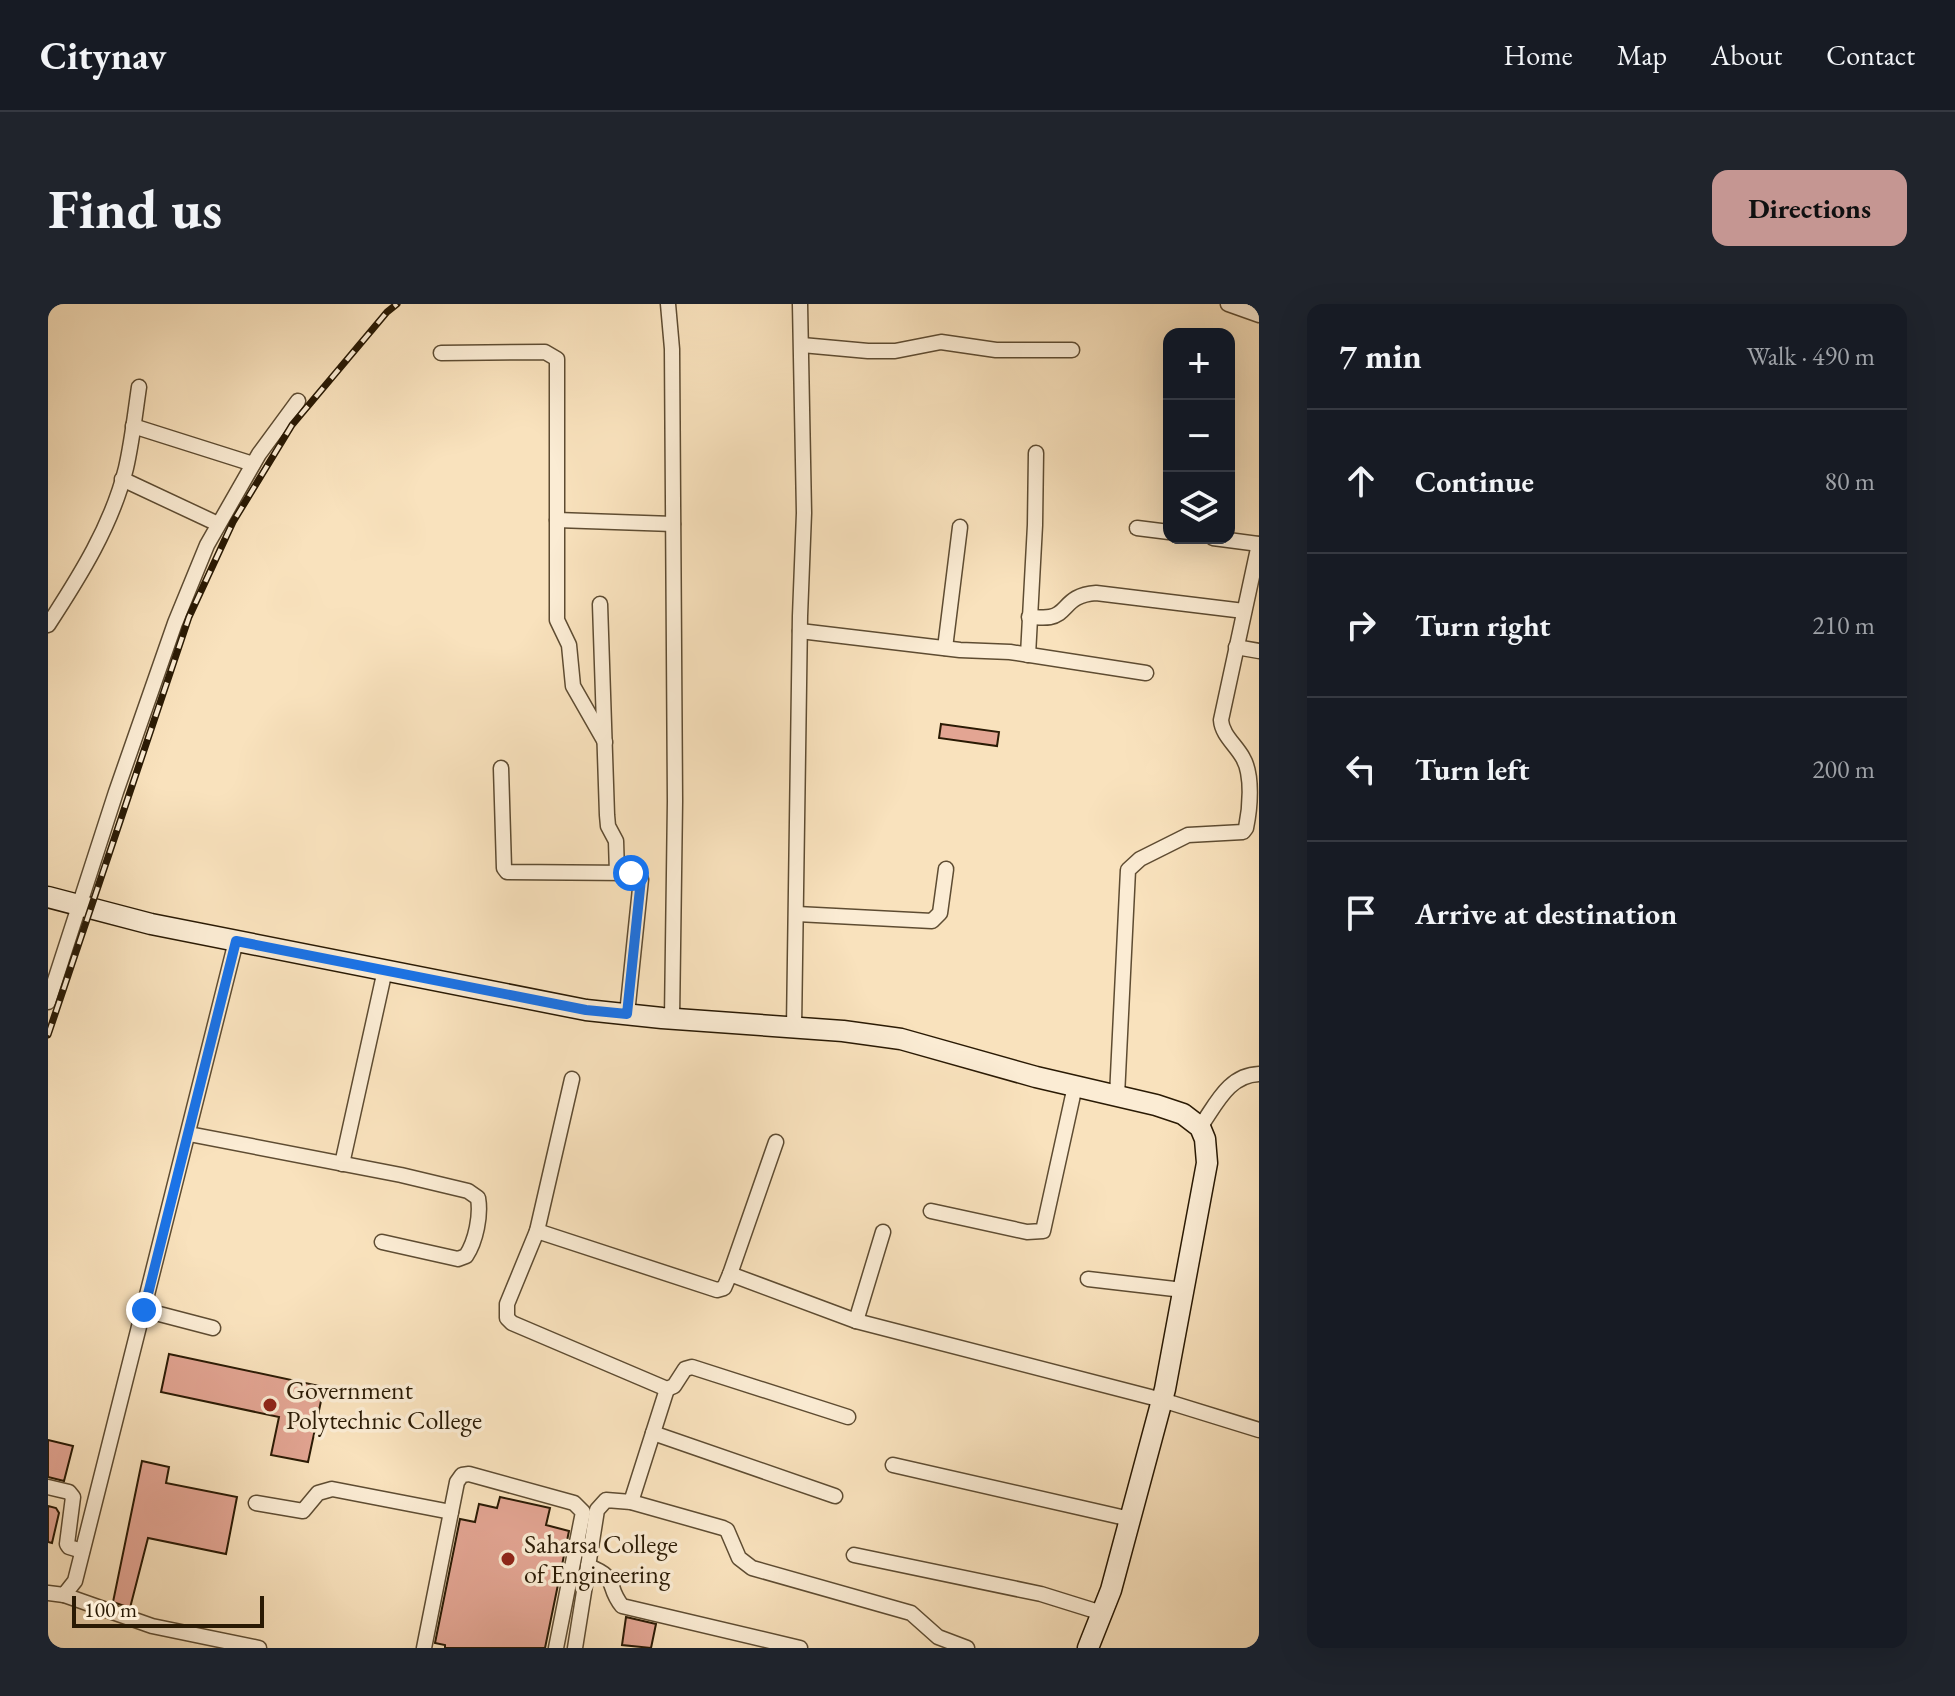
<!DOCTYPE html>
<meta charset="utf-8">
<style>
:root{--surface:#171b24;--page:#20242c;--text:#f1f3f6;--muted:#9ea1a6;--line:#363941;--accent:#c59692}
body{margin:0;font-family:"EB Garamond",serif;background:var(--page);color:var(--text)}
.controls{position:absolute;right:24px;top:24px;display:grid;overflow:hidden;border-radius:16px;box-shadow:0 8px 32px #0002}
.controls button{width:72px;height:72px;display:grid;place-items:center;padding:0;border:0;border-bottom:2px solid var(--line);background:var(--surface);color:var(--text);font:40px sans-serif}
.scale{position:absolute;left:24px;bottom:20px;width:192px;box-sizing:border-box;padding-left:8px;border:4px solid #2a1a04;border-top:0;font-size:22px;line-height:28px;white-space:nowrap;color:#2a1a04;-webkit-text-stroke:6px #fbecd4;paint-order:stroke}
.stop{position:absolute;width:24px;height:24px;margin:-18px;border:6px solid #1a73e8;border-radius:50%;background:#fff}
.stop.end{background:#1a73e8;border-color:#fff;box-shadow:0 2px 8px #0008}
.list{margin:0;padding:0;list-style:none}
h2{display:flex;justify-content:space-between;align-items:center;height:104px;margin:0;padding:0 32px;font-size:34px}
h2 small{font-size:26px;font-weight:400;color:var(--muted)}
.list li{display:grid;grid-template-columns:52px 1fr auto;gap:24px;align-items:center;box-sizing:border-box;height:144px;padding:0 32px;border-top:2px solid var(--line)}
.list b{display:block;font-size:30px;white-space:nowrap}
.list em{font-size:26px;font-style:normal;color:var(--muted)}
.icon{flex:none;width:44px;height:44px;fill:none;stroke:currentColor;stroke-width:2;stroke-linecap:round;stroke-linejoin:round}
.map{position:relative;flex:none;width:1211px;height:1344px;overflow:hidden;border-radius:16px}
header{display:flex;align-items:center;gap:48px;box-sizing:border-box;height:112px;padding:0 40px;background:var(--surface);border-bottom:2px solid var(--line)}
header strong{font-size:38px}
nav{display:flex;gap:44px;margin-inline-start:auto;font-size:28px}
.intro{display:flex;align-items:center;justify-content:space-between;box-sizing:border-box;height:192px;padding:0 48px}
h1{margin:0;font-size:56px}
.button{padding:20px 36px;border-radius:16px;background:var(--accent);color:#111;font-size:28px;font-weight:700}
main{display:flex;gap:48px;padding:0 48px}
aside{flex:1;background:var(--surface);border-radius:16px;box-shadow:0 8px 32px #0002}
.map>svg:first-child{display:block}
.building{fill:#e3a593;stroke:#2a1a04;stroke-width:2}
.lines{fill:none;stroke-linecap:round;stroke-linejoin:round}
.minor-casing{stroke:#5e4c32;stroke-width:17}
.secondary-casing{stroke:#2a1a04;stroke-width:23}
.minor{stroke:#fbecd4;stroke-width:14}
.secondary{stroke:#fbecd4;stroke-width:20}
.rail-casing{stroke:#2a1a04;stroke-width:7}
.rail{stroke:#fbecd4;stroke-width:4;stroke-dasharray:12;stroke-linecap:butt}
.route{stroke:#1a73e8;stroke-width:10}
.poi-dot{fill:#8f2418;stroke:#fbecd4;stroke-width:3}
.labels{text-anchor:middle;stroke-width:7;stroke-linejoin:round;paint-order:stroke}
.poi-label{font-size:26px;fill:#2a1a04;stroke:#fbecd4;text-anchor:start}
</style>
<header>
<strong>Citynav</strong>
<nav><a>Home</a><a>Map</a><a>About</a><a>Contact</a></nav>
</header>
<div class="intro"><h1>Find us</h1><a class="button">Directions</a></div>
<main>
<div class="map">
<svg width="1211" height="1344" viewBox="0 0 1211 1344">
<rect width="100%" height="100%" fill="#f9e2bd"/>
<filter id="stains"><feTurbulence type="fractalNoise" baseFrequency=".0025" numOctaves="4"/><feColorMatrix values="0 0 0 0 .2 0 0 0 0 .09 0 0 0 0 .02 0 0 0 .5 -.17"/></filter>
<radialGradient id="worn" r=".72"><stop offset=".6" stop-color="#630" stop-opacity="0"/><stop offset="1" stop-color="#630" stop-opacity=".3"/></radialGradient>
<g class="building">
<path d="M893 420 951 428 949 442 891 434Z"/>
<path d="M121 1050 276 1083 260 1158 223 1151 231 1113 113 1088Z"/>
<path d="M0 1136 25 1142 16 1177 0 1173Z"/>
<path d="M94 1157 121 1163 118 1179 189 1193 178 1250 100 1234 82 1304 65 1298Z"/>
<path d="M452 1193 502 1204 498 1221 521 1227 497 1344H397V1341L387 1339 412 1215 427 1218 431 1200 449 1204Z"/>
<path d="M0 1202 8 1204 11 1209 4 1239 0 1238Z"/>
<path d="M578 1313 608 1320 603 1344 574 1341Z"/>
</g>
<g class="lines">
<g class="minor-casing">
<g id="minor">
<path d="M620 0 624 45 627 497 624 715"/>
<path d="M1180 0 1211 11"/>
<path d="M754 41 820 47H847L893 38 948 46H1024"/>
<path d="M393 49 497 48 509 55V316L521 341 525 382 557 438"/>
<path d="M85 122 205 160"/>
<path d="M74 175 170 220"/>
<path d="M509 216 625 220"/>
<path d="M1089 224 1121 228"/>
<path d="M1165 234 1211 240"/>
<path d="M552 300 559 511 560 522 568 537 569 569"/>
<path d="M981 313C987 313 996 314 1002 313 1020 310 1017 291 1048 289L1196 307"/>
<path d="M0 321C32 272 64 221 78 164 84 138 87 110 91 83"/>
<path d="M752 327 912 346 962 348 1098 369"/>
<path d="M1188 343 1211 347"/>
<path d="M897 344 912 223"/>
<path d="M980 351 987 221 988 149"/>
<path d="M453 464 456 564 459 568 583 569 590 571 593 575 579 710"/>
<path d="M749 610 884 617 892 609 898 565"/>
<path d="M0 698 68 488 127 319 159 241 211 150 250 97"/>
<path d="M746 724 752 312 756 209 752 0"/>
<path d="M524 775 489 927 459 1000V1014L464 1019 619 1085 626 1082 637 1065 644 1063 800 1113"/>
<path d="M1069 792 1080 566 1092 555 1140 531 1195 528 1198 524C1202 505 1205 471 1195 454 1188 441 1174 431 1173 416L1211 240"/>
<path d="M1152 823C1168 801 1180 771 1211 770"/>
<path d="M141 830 353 871 420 887 430 894C433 911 428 937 418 952L410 955 334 938"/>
<path d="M294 860 337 666"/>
<path d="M883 907 979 928 995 927 1027 782"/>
<path d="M489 927 669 986 676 984 682 970 808 1017 1114 1096 1211 1126"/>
<path d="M682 970 728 838"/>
<path d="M1040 975 1135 986"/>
<path d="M96 1006 165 1024"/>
<path d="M808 1017 835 928"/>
<path d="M605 1129 787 1192"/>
<path d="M845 1161 1082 1215"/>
<path d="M0 1183 21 1188 25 1193 19 1240 21 1243 34 1247"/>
<path d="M583 1198 619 1085"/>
<path d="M208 1199 255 1207 270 1189 284 1185 403 1208"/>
<path d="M806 1251 993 1290 1054 1309"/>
<path d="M540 1262C572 1274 557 1281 574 1302L752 1344"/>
<path d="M0 1289 16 1291 27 1277 188 637"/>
<path d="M16 1291 104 1322 211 1344"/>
<path d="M376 1344 409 1178 414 1171 421 1170 526 1199 535 1208 508 1344"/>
<path d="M527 1344 549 1206 558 1196 583 1198 675 1224 679 1226 691 1254 704 1264 863 1309 890 1333 919 1344"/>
</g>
</g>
<g class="secondary-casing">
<path id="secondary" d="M0 593 103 620 538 706 614 714 795 727 853 735 988 773 1108 801 1135 810 1152 823 1157 835 1159 859 1117 1085 1063 1286 1040 1344"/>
</g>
<use href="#minor" class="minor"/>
<use href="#secondary" class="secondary"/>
<g class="rail-casing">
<path id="rail" d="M0 731 141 313 185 218 244 121 339 8 349 0"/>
</g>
<use href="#rail" class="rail"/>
</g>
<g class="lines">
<path class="route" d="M96 1006 188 637 538 706 579 710 593 575 590 571 583 569"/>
</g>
<g class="poi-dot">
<circle cx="222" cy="1101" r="8"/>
<circle cx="460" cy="1255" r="8"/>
</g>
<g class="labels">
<g class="poi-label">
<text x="238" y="1095">Government<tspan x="238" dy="30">Polytechnic College</tspan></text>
<text x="476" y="1249">Saharsa College<tspan x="476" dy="30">of Engineering</tspan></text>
</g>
</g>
<rect width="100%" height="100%" filter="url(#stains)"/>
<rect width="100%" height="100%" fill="url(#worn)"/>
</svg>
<div class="controls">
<button>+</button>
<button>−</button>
<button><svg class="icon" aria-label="layers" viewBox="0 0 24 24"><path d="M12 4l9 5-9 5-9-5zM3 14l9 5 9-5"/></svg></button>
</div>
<div class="scale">100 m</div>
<div class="stop" style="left:583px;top:569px"></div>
<div class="stop end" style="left:96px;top:1006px"></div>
</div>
<aside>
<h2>7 min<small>Walk · 490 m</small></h2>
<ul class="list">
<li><svg class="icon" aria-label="ahead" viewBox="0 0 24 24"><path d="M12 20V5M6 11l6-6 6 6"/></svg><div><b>Continue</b></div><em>80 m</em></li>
<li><svg class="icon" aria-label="right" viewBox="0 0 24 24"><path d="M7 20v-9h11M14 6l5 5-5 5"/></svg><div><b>Turn right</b></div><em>210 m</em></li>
<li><svg class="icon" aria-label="left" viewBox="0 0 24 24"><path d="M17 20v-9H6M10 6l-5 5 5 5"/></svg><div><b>Turn left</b></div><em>200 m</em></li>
<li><svg class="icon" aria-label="arrive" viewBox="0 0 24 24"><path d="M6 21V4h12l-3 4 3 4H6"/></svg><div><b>Arrive at destination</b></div></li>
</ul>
</aside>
</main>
